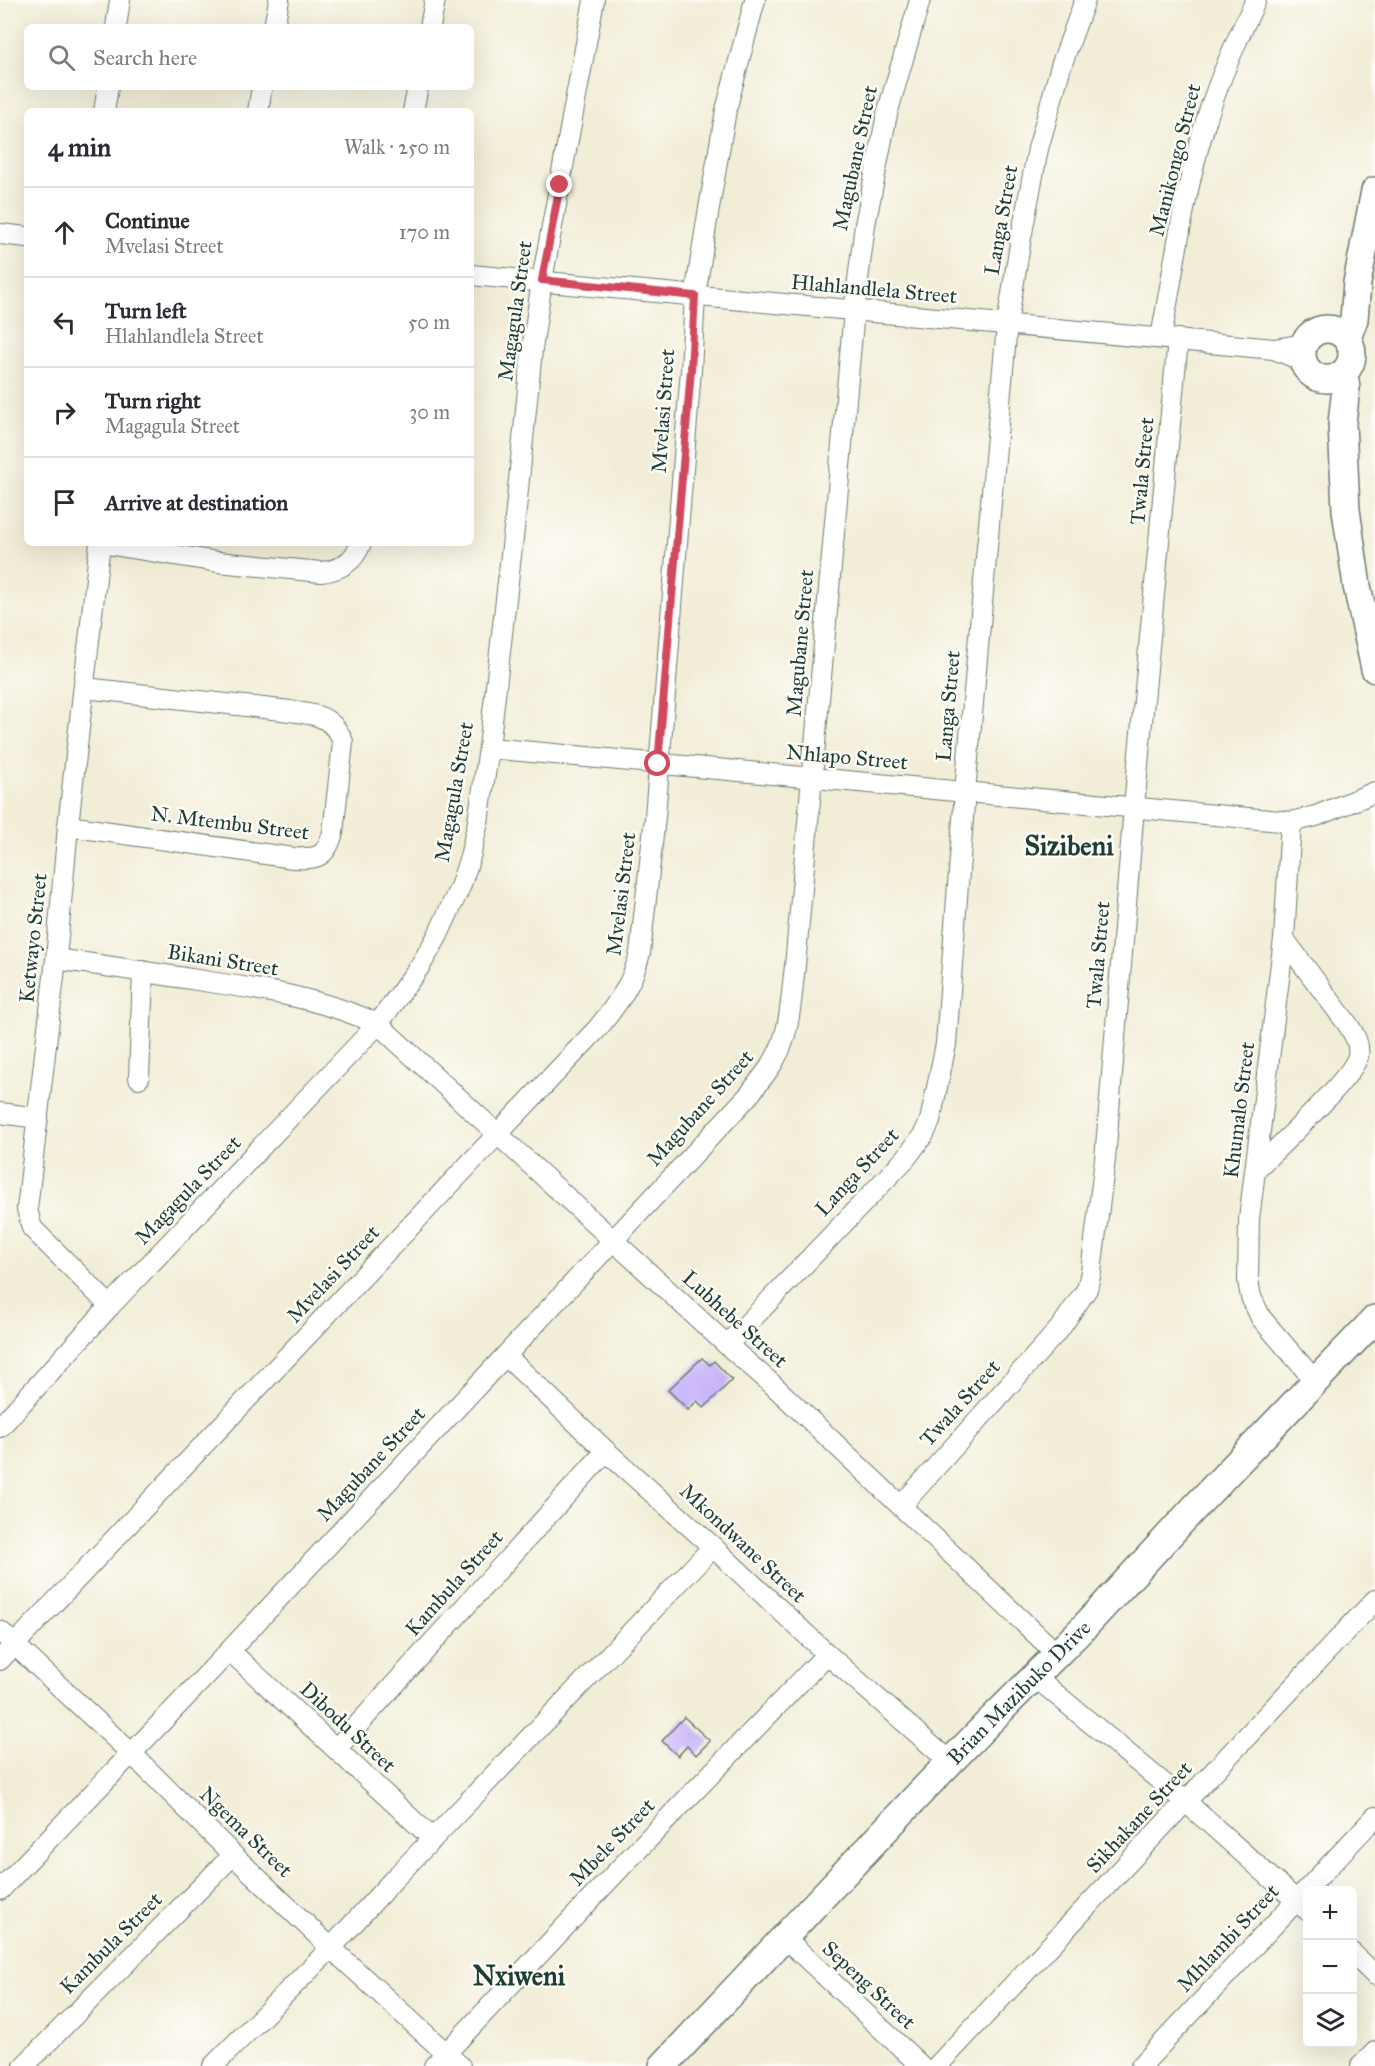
<!DOCTYPE html>
<meta charset="utf-8">
<style>
:root{--surface:#fff;--page:#f2f2f3;--text:#2b2b33;--muted:#7c7c81;--line:#e1e1e2}
body{margin:0;font-family:"IM FELL Great Primer",serif;background:var(--page);color:var(--text)}
.controls{position:absolute;right:18px;bottom:18px;display:grid;overflow:hidden;border-radius:9px;box-shadow:0 6px 24px #0002}
.controls button{width:54px;height:54px;display:grid;place-items:center;padding:0;border:0;border-bottom:2px solid var(--line);background:var(--surface);color:var(--text);font:30px sans-serif}
.stop{position:absolute;width:18px;height:18px;margin:-14px;border:4px solid #d1495b;border-radius:50%;background:#fff}
.stop.end{background:#d1495b;border-color:#fff;box-shadow:0 2px 6px #0008}
.list{margin:0;padding:0;list-style:none}
h2{display:flex;justify-content:space-between;align-items:center;height:78px;margin:0;padding:0 24px;font-size:26px}
h2 small{font-size:20px;font-weight:400;color:var(--muted)}
.list li{display:grid;grid-template-columns:39px 1fr auto;gap:18px;align-items:center;box-sizing:border-box;height:90px;padding:0 24px;border-top:2px solid var(--line)}
.list b{display:block;font-size:22px;white-space:nowrap}
.list p{margin:0;font-size:20px;white-space:nowrap;color:var(--muted)}
.list em{font-size:20px;font-style:normal;color:var(--muted)}
.icon{flex:none;width:33px;height:33px;fill:none;stroke:currentColor;stroke-width:2;stroke-linecap:round;stroke-linejoin:round}
.map{position:relative;flex:none;width:1375px;height:2066px;overflow:hidden}
.search{position:absolute;background:var(--surface);box-shadow:0 6px 24px #0002;left:24px;top:24px;width:450px;height:66px;display:flex;align-items:center;gap:15px;box-sizing:border-box;padding:0 21px;border-radius:9px;color:var(--muted);font-size:22px}
.panel{position:absolute;background:var(--surface);box-shadow:0 6px 24px #0002;left:24px;top:108px;width:450px;height:438px;border-radius:9px}
.map>svg:first-child{display:block}
.building{fill:#c7b2f9}
.lines{fill:none;stroke-linecap:round;stroke-linejoin:round}
.street-casing{stroke:#697b6d;stroke-width:22}
.secondary-casing{stroke:#697b6d;stroke-width:30}
.street{stroke:#fff;stroke-width:20}
.secondary{stroke:#fff;stroke-width:27}
.route{stroke:#d1495b;stroke-width:8}
.labels{text-anchor:middle;stroke-width:5;stroke-linejoin:round;paint-order:stroke}
.street-label{font-size:21px;fill:#1f3d34;stroke:#fdfcf7}
.district-label{font-size:27px;font-weight:bold;fill:#1f3d34;stroke:#fdfcf7}
</style>
<div class="map">
<svg width="1375" height="2066" viewBox="0 0 1375 2066">
<rect width="100%" height="100%" fill="#fdfcf7"/>
<filter id="ink" filterUnits="userSpaceOnUse"><feTurbulence type="fractalNoise" baseFrequency=".0167" numOctaves="2"/><feDisplacementMap in="SourceGraphic" scale="12" xChannelSelector="R" yChannelSelector="G"/><feConvolveMatrix kernelMatrix="1 2 1 2 8 2 1 2 1" color-interpolation-filters="sRGB"/></filter>
<filter id="wash" filterUnits="userSpaceOnUse"><feTurbulence type="fractalNoise" baseFrequency=".008" numOctaves="4" result="noise"/><feDisplacementMap in="SourceGraphic" scale="24" xChannelSelector="R" yChannelSelector="G"/><feGaussianBlur stdDeviation="1.35" result="paint"/><feColorMatrix in="noise" values="0 0 0 0 0 0 0 0 0 0 0 0 0 0 0 0 0 1.4 0 .05"/><feComposite in="paint" operator="in"/></filter>
<g filter="url(#wash)">
<rect width="100%" height="100%" fill="#f2edd7"/>
<g id="blocks">
<g class="building">
<path d="M702 1358 710 1365 714 1361 732 1380 704 1408 697 1401 688 1410 668 1390Z"/>
<path d="M684 1717 710 1741 696 1755 687 1746 678 1756 662 1741Z"/>
</g>
</g>
</g>
<g filter="url(#ink)">
<use href="#blocks" fill-opacity="0" stroke="#697b6d" stroke-width="1.5"/>
<g class="lines">
<g class="street-casing">
<g id="street">
<path d="M116 27 120 0"/>
<path d="M274 27 279 0"/>
<path d="M430 27 435 0"/>
<path d="M104 111 108 87"/>
<path d="M258 111 262 87"/>
<path d="M413 111 418 87"/>
<path d="M0 234 27 237"/>
<path d="M471 275 1274 349 1305 344"/>
<path d="M1161 337C1174 269 1183 198 1203 131 1216 86 1235 43 1256 0"/>
<path d="M1274 349 1303 361"/>
<path d="M100 543 68 826 56 959 27 1209 32 1228 110 1306"/>
<path d="M100 543 218 562 321 572C340 570 354 562 361 543"/>
<path d="M489 748 1291 822 1316 816 1375 792"/>
<path d="M1291 822 1284 939 1249 1219 1248 1280 1251 1297 1261 1318 1316 1382"/>
<path d="M68 826 293 858C318 859 325 858 333 833L343 742C332 715 316 715 290 711L85 688"/>
<path d="M56 959C108 966 159 974 210 982 271 991 322 999 378 1024L727 1345 772 1384 1057 1654"/>
<path d="M139 1078 143 971"/>
<path d="M0 1113 38 1118"/>
<path d="M1256 1169C1276 1149 1353 1078 1358 1056 1360 1045 1355 1036 1349 1026L1284 939"/>
<path d="M727 1345 906 1158 924 1134 930 1121 946 1044 965 792 1007 325 1021 238 1038 149 1061 66 1085 0"/>
<path d="M506 1356 606 1451 713 1547 827 1654 950 1762"/>
<path d="M0 1427 110 1306 378 1024 420 966 437 937 460 887 470 857 478 822 489 748 514 529 532 350 542 280 594 0"/>
<path d="M901 1506 1061 1327 1087 1289 1091 1272 1105 1159 1134 807 1178 339"/>
<path d="M0 1631 131 1753 233 1855 331 1948 460 2066"/>
<path d="M230 1651 433 1839"/>
<path d="M0 1660 598 1028C618 1003 632 985 640 953L655 817 691 370 695 296 708 214 726 110 755 0"/>
<path d="M1034 1676 1186 1802 1308 1911"/>
<path d="M337 1748 606 1451"/>
<path d="M0 1890C77 1809 156 1729 232 1648 405 1464 577 1278 750 1094 758 1082 769 1071 775 1059 791 1032 791 996 795 966L854 311 865 225 887 114 920 0"/>
<path d="M785 1938 921 2066"/>
<path d="M1352 1953 1375 1975"/>
<path d="M24 2066 233 1855"/>
<path d="M213 2066 331 1948 393 1880 713 1547"/>
<path d="M434 2066 624 1864 827 1654"/>
<path d="M937 2066 1375 1600"/>
<path d="M1141 2066 1375 1817"/>
<path d="M1361 2066 1375 2052"/>
</g>
</g>
<g class="secondary-casing">
<g id="secondary">
<circle cx="1327" cy="354" r="25"/>
<path d="M1347 338 1354 319 1357 283 1375 191"/>
<path d="M1344 374 1346 388 1342 423 1346 510 1357 586 1375 669"/>
<path id="s1" d="M663 2066 920 1793 989 1722 1086 1625 1197 1505 1375 1319"/>
</g>
</g>
<use href="#street" class="street"/>
<use href="#secondary" class="secondary"/>
</g>
</g>
<g class="lines" filter="url(#ink)">
<path class="route" d="M560 185 542 280 695 296 691 370 658 764"/>
</g>
<g class="labels">
<g class="street-label">
<text transform="translate(855 158) rotate(-78)" y="7">Magubane Street</text>
<text transform="translate(1175 160) rotate(-76)" y="7">Manikongo Street</text>
<text transform="translate(1001 220) rotate(-80)" y="7">Langa Street</text>
<text transform="translate(874 289) rotate(5)" y="7">Hlahlandlela Street</text>
<text transform="translate(515 311) rotate(-82)" y="7">Magagula Street</text>
<text transform="translate(663 411) rotate(-86)" y="7">Mvelasi Street</text>
<text transform="translate(1142 471) rotate(-85)" y="7">Twala Street</text>
<text transform="translate(800 643) rotate(-85)" y="7">Magubane Street</text>
<text transform="translate(948 706) rotate(-85)" y="7">Langa Street</text>
<text transform="translate(847 757) rotate(5)" y="7">Nhlapo Street</text>
<text transform="translate(454 792) rotate(-80)" y="7">Magagula Street</text>
<text transform="translate(230 823) rotate(7)" y="7">N. Mtembu Street</text>
<text transform="translate(621 894) rotate(-83)" y="7">Mvelasi Street</text>
<text transform="translate(33 938) rotate(-84)" y="7">Ketwayo Street</text>
<text transform="translate(1098 955) rotate(-85)" y="7">Twala Street</text>
<text transform="translate(223 960) rotate(9)" y="7">Bikani Street</text>
<text transform="translate(700 1108) rotate(-48)" y="7">Magubane Street</text>
<text transform="translate(1239 1110) rotate(-83)" y="7">Khumalo Street</text>
<text transform="translate(857 1172) rotate(-47)" y="7">Langa Street</text>
<text transform="translate(188 1190) rotate(-46)" y="7">Magagula Street</text>
<text transform="translate(333 1274) rotate(-47)" y="7">Mvelasi Street</text>
<text transform="translate(735 1319) rotate(42)" y="7">Lubhebe Street</text>
<text transform="translate(960 1403) rotate(-48)" y="7">Twala Street</text>
<text transform="translate(371 1464) rotate(-47)" y="7">Magubane Street</text>
<text transform="translate(743 1543) rotate(43)" y="7">Mkondwane Street</text>
<text transform="translate(454 1583) rotate(-48)" y="7">Kambula Street</text>
<text dy="7" stroke="none"><textPath href="#s1" startOffset="516">Brian Mazibuko Drive</textPath></text>
<text transform="translate(348 1727) rotate(43)" y="7">Dibodu Street</text>
<text transform="translate(1139 1817) rotate(-47)" y="7">Sikhakane Street</text>
<text transform="translate(246 1832) rotate(44)" y="7">Ngema Street</text>
<text transform="translate(612 1842) rotate(-46)" y="7">Mbele Street</text>
<text transform="translate(1228 1938) rotate(-47)" y="7">Mhlambi Street</text>
<text transform="translate(111 1943) rotate(-45)" y="7">Kambula Street</text>
<text transform="translate(869 1985) rotate(43)" y="7">Sepeng Street</text>
</g>
<g class="district-label">
<text x="1069" y="855">Sizibeni</text>
<text x="519" y="1985">Nxiweni</text>
</g>
</g>
</svg>
<div class="controls">
<button>+</button>
<button>−</button>
<button><svg class="icon" aria-label="layers" viewBox="0 0 24 24"><path d="M12 4l9 5-9 5-9-5zM3 14l9 5 9-5"/></svg></button>
</div>
<div class="stop" style="left:658px;top:764px"></div>
<div class="stop end" style="left:560px;top:185px"></div>
<div class="search"><svg class="icon" aria-label="search" viewBox="0 0 24 24"><circle cx="10" cy="10" r="6"/><path d="M15 15l6 6"/></svg>Search here</div>
<section class="panel">
<h2>4 min<small>Walk · 250 m</small></h2>
<ul class="list">
<li><svg class="icon" aria-label="ahead" viewBox="0 0 24 24"><path d="M12 20V5M6 11l6-6 6 6"/></svg><div><b>Continue</b><p>Mvelasi Street</p></div><em>170 m</em></li>
<li><svg class="icon" aria-label="left" viewBox="0 0 24 24"><path d="M17 20v-9H6M10 6l-5 5 5 5"/></svg><div><b>Turn left</b><p>Hlahlandlela Street</p></div><em>50 m</em></li>
<li><svg class="icon" aria-label="right" viewBox="0 0 24 24"><path d="M7 20v-9h11M14 6l5 5-5 5"/></svg><div><b>Turn right</b><p>Magagula Street</p></div><em>30 m</em></li>
<li><svg class="icon" aria-label="arrive" viewBox="0 0 24 24"><path d="M6 21V4h12l-3 4 3 4H6"/></svg><div><b>Arrive at destination</b></div></li>
</ul>
</section>
</div>
